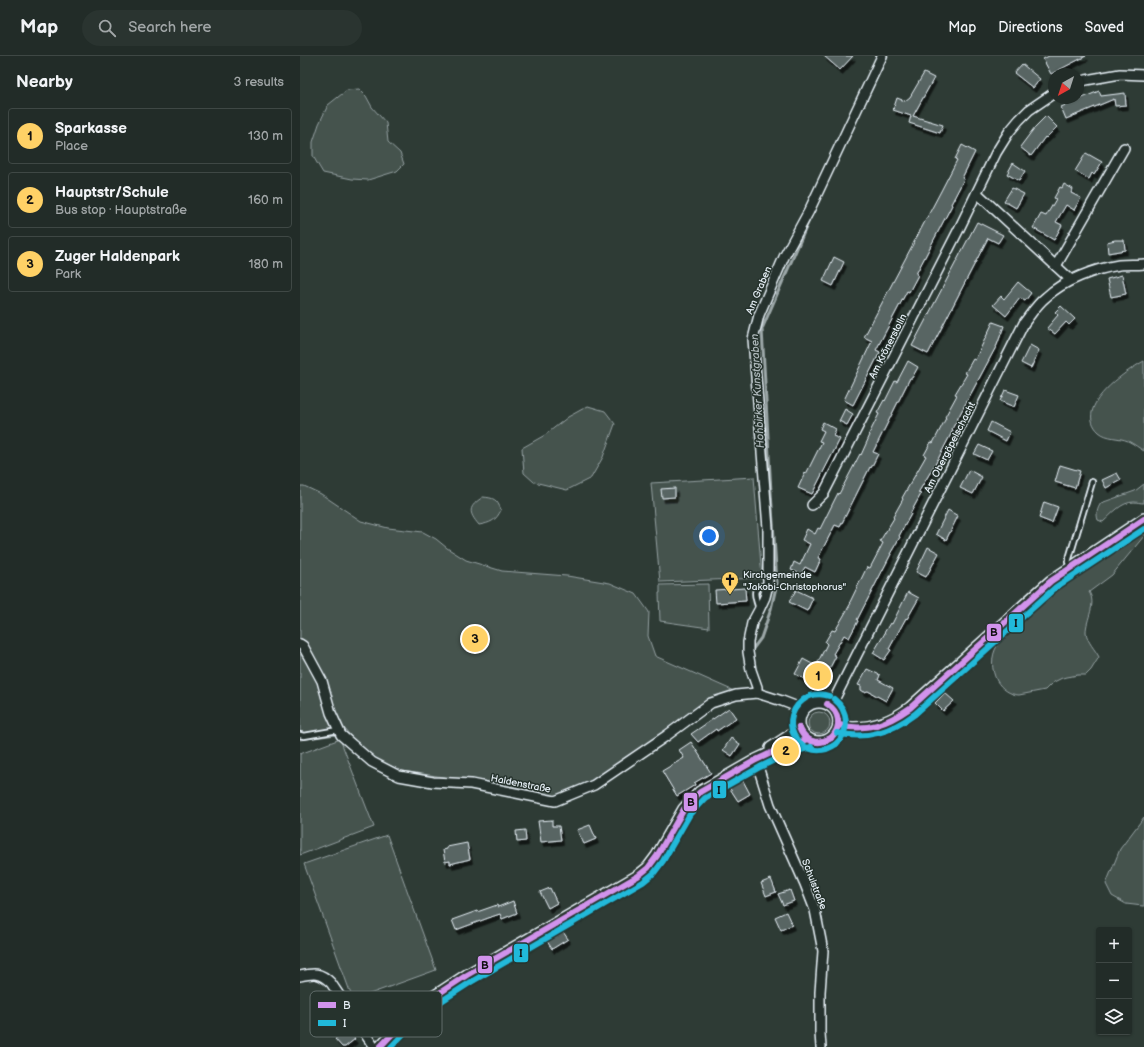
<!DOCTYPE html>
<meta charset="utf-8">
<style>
:root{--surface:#222c28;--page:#2a3430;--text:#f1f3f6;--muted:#a2a7a8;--line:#3f4845;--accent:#ffd166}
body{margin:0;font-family:"Balsamiq Sans",sans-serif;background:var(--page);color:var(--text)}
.controls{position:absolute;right:12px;bottom:12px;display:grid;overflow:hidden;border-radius:4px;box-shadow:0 1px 3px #0004}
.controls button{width:36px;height:36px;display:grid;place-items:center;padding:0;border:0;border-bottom:1px solid var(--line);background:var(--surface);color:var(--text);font:20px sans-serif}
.compass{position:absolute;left:748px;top:12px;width:36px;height:36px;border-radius:50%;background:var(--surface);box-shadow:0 1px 3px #0004;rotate:219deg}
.you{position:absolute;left:409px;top:480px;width:14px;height:14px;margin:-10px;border:3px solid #fff;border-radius:50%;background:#1a73e8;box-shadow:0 0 0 6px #1a73e833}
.badge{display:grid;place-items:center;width:26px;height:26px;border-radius:50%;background:var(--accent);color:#111;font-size:13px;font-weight:700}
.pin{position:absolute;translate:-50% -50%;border:2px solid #fff;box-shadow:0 1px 4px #0006}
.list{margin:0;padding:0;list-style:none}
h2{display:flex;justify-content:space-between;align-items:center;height:52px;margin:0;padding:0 16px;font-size:17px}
h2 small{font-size:13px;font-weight:400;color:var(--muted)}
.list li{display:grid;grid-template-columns:26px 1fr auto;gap:12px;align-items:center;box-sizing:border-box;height:56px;margin:0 8px 8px;padding:0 8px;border:1px solid var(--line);border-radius:4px}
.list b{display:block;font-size:15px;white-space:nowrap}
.list p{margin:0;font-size:13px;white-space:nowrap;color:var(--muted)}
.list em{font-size:13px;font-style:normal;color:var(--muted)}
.icon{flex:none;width:22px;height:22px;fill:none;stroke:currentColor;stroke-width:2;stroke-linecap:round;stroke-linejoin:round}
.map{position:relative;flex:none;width:844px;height:991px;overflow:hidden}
header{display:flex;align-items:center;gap:24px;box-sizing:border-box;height:56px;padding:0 20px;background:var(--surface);border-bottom:1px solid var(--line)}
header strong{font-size:19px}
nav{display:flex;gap:22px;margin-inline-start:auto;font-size:14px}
.search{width:280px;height:36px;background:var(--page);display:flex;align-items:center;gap:10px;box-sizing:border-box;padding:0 14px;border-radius:22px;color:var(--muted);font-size:15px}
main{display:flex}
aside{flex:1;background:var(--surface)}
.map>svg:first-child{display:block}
.green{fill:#45524e;stroke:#96a2a3}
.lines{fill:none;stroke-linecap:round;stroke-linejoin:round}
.stream{stroke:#9da8a9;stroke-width:3}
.building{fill:#596563;stroke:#e8f1f8;filter:url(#shadow)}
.service-casing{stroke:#e8f1f8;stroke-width:8}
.minor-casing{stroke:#e8f1f8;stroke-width:12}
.tertiary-casing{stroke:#e8f1f8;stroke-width:14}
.service{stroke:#26332d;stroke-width:4.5}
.minor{stroke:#26332d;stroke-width:9}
.tertiary{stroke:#26332d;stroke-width:11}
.bus-1-casing{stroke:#26332d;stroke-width:9}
.bus-2-casing{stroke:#26332d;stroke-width:9}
.bus-1{stroke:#d193ec;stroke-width:6}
.bus-2{stroke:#20b9da;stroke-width:6}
.labels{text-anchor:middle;stroke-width:3;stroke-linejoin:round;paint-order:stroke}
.street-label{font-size:10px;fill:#e8f1f8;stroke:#26332d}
.poi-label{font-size:10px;fill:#e8f1f8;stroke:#26332d;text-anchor:start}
.water-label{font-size:11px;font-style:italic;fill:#b0babd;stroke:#26332d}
.key{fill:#26332d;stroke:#606c6a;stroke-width:1}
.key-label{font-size:11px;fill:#e8f1f8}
.line-badge{stroke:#26332d;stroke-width:1.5}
.pale-badge-label{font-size:11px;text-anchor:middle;font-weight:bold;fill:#111}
</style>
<header>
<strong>Map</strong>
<div class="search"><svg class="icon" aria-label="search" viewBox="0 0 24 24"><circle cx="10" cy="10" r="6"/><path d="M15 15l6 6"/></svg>Search here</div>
<nav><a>Map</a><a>Directions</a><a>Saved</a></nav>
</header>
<main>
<aside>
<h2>Nearby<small>3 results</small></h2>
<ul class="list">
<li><span class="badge">1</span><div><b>Sparkasse</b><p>Place</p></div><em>130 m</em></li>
<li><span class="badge">2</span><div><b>Hauptstr/Schule</b><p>Bus stop · Hauptstraße</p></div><em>160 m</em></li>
<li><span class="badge">3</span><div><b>Zuger Haldenpark</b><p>Park</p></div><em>180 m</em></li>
</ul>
</aside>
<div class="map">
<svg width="844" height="991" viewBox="0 0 844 991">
<defs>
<filter id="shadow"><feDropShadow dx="2.5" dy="4.5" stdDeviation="0" flood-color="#0009"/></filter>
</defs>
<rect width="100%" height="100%" fill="#2e3b35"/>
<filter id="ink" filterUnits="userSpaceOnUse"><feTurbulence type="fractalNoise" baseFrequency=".025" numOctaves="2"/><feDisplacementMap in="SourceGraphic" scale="8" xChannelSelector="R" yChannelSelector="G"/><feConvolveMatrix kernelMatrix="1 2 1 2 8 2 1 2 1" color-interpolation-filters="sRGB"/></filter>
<g filter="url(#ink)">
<g class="green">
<path d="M59 33 66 40 72 51 86 67 88 86 100 97 104 108 97 115 68 124 52 123 23 117 17 107 13 100V86L19 68 28 49 47 34Z"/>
<path d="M844 305V395C839 392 834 388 828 385 819 381 807 383 799 376 772 351 826 315 844 305Z"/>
<path d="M288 350 305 355 315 368 303 401 291 422 267 434 234 426 224 417 222 392 245 379 268 361Z"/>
<path d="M454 421 462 522 360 526 351 427Z"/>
<path d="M844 428V447C840 447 837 446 834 446 821 446 812 458 803 466L798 464C796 458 797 453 801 447L835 435Z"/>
<path d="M0 430H4L21 438 61 465 88 472 123 476 136 483 147 492 166 504 202 515 267 520 310 527 336 538 349 556 348 580 355 600 434 635 408 643 364 677 294 727 254 742 171 725 102 715 74 702 53 683 32 657 0 587Z"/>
<path d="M183 441C194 442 197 443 201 454 196 465 190 467 179 469 168 456 168 451 183 441Z"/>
<path d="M844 470V480L812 519 789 536C797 548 786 563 786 576 787 586 795 593 799 601L791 614 786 619H778L762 622 752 627 745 634 719 639C710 639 701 632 697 625 691 614 691 600 697 590 702 582 710 576 716 569 733 553 751 538 771 525L766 519 814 494Z"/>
<path d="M408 528 409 572 360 565 359 537H360V529Z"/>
<path d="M0 598 10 611 19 626 36 679 0 684Z"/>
<circle cx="519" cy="667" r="11"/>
<path d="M40 683 74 771 0 799V698Z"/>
<path d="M844 761V850H843L826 848 812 840 806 828 820 793Z"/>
<path d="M87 779 136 914 53 944 4 808Z"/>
</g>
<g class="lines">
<g class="stream">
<path d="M562 52 587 0"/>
<path d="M452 594 461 582 471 553 477 527 471 436 462 273 511 160"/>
</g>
</g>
<g class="building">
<path d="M524 0H553L540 14Z"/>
<path d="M749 0H786L751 18 743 3Z"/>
<path d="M722 8 740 23 733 32 714 17Z"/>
<path d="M624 17 634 22 613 60 643 69 640 77 609 67 611 60 593 54 597 42 605 45 610 41Z"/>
<path d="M799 35 801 40 825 37 826 49 815 50 814 43 766 63 761 51Z"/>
<path d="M746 60 757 71 746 82 745 81 731 100 720 91 735 71Z"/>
<path d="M662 89 675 96 662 122 664 123 651 148 652 149 616 218 618 219 609 236 607 235 576 294 580 296 553 349 544 344 572 285 564 281 641 135 657 104 655 103Z"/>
<path d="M786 97 802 106 794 119 792 117 789 123 775 115Z"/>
<path d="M713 107 725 115 719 125 707 118Z"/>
<path d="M764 128 773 133 771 137 781 142 774 154 766 149 756 166 762 169 754 184 733 172 741 158 746 160 756 143 754 142 760 131 762 132Z"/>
<path d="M712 132 724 138 716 152 704 145Z"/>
<path d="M677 166 703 179 698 187 688 182 628 298 612 290Z"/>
<path d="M815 184H824L825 194 808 197 807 186Z"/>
<path d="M534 201 544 206 533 230 523 225Z"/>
<path d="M822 219 826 238 811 241 807 223Z"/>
<path d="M718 226 731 237 725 245 720 242 706 260 693 249 701 240 704 243Z"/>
<path d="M761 250 775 263 769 269 766 266 755 278 747 272 758 259 755 256Z"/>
<path d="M693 266 704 270 697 289 652 373 653 374 637 405 618 437 621 438 610 458H611L599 480 600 481 590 498H591L557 564 558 565 549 582 544 579 533 598 536 600 520 631 495 618 503 603 516 610 527 588 525 586 532 574 535 575 551 547 550 546 567 511 570 512 583 487 580 485 594 462 593 461 603 443 602 442 626 400 624 399 631 386 633 387 646 362 645 361 657 339 655 338 667 318 665 317 673 303 675 304Z"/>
<path d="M730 289 739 294 731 312 721 307Z"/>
<path d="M608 305 618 311 612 322H610L573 396 578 398 571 412 570 411 540 471 535 469 518 502 521 503 515 516 505 511 501 518 491 514 494 506 500 509 510 488 502 484 507 473 515 478 518 472 520 473 538 437 539 438 560 398 561 399 570 379 569 378 579 358 577 357 584 344 585 345 595 325 597 326Z"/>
<path d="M705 334 719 339 714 351 700 345Z"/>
<path d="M545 353 553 358 547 369 539 365Z"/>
<path d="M523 366 536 373 533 380 540 383 512 438 498 432 505 417 506 418 522 386 519 385 524 375 520 373Z"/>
<path d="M691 366 710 376 706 385 687 375Z"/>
<path d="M679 389 692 395 687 404 674 398Z"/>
<path d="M760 409 780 415 775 432 755 426Z"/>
<path d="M669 414 682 421 673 438 660 432Z"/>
<path d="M817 417 821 424 806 432 802 424Z"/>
<path d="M375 432V441L362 442 361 433Z"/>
<path d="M744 446 758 451 752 467 739 462Z"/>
<path d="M648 454 658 460 646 484 636 478Z"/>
<path d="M628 491 639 497 626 521 616 516Z"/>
<path d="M445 532 446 545 416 547 415 534Z"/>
<path d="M496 534 513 542 507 555 489 546Z"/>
<path d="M608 536 619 542 607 563 606 562 589 593 591 594 584 604 573 597 585 577H584L590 567 592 568Z"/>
<path d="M567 613 580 619 578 624 593 632 586 645 568 635 564 636 561 634V630L558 629Z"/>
<path d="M645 637 654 645 643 655 635 647Z"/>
<path d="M429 652 436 662 417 675 416 673 398 686 391 678Z"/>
<path d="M431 682 440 688 432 700 423 694Z"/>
<path d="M391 686 411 717 394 727 395 729 377 740 362 715 384 702 379 694Z"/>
<path d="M441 721 450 738 438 745 427 728Z"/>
<path d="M252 764V770H259L261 784 241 786 238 765Z"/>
<path d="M290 769 296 783 284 788 277 774Z"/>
<path d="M225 774 226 785 217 786 216 775Z"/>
<path d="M167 787 170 803 150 808V805L145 806 143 794 147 793V791Z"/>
<path d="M471 823 476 836 466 840 461 827Z"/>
<path d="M250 832 257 847 248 852 240 836Z"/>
<path d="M490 834 494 845 483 849 478 838Z"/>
<path d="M213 845 217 857 202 863 200 858 191 861 156 874 152 864 177 855V856L197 849 198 851Z"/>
<path d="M486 856 492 869 481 874 475 861Z"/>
<path d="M261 873 268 883 252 893 245 882Z"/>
<path d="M47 974 55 983 45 991H42L35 983Z"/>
</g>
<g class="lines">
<g class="service-casing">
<g id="service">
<path d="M772 511 768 506 792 426"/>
<path d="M459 553C455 540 450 530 468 529"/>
<path d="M0 679 4 680 38 674"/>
</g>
</g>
<g class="minor-casing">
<g id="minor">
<path d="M778 27 786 24 820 18 844 19"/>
<path d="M677 137 771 224"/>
<path d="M756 210 824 92"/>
<path d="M512 449 524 437 658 175 696 97 709 76 719 64 729 54 754 37"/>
<path d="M0 588 3 590 22 625 31 657 41 679 72 706 99 720 133 726 171 728 255 745 294 729 366 680 411 647 436 639 457 637 482 645 503 653"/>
<path d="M457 637V631L451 614 448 596V586L452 567 459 554 465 541 468 529V472L453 283 459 259 484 201 509 155 582 0"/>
<path d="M531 650 724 267C731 258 737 248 746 241 764 224 795 213 819 209 827 208 836 209 844 208"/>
<path d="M456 704 470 749 505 828 515 854 523 895 520 936V977L521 991"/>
<path d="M0 920C14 917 20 916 31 927L74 991"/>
</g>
</g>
<g class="tertiary-casing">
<g id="tertiary">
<circle cx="519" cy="666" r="20"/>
<path d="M539 669C544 670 549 672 554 672 575 672 594 664 610 652L751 525 844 463"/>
<path d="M471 692 500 673"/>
<path d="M80 991 118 951 167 919 338 820 348 812 357 800 384 753 400 736 456 704 484 691 508 683"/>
</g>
</g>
<use href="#service" class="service"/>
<use href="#minor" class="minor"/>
<use href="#tertiary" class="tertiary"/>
<g class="bus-1-casing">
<g id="bus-1">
<path d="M527 648C540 656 542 671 531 682"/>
<path d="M539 669C567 676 587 668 610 652L751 525 844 463"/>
<path d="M499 671C507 687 516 689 531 682"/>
<path d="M499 671C503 686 519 690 531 682"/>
<path d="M80 991 118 951 167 919 338 820 348 812 357 800 384 753 400 736 456 704 484 691 508 683"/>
</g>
</g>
<g class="bus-2-casing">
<g id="bus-2">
<path d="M529 640C520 637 511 638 503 644 473 668 505 710 536 688"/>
<path d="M534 643C549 655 550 675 536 688"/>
<path d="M537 677C567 684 591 676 615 658L756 531 844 473"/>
<path d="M91 991 123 957 171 926 343 826 354 817 363 805 390 758 405 742 460 711 487 698 511 691"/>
</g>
</g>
<use href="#bus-1" class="bus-1"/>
<use href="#bus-2" class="bus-2"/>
</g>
</g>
<defs>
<g id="church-pin" transform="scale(0.9)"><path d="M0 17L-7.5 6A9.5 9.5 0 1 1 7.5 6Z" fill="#ffd166" stroke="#26332d"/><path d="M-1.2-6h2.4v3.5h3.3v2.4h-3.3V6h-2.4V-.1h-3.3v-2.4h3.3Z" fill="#111"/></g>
</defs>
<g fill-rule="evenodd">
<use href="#church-pin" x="430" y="524"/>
</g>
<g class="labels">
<g class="street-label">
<text transform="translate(458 234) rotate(-67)" y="4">Am Graben</text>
<text transform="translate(587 290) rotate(-63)" y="4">Am Krönerstolln</text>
<text transform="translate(649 391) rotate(-63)" y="4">Am Obergöpelschacht</text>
<text transform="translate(221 727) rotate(11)" y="4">Haldenstraße</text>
<text transform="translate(515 828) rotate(69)" y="4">Schulstraße</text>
</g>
<g class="poi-label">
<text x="443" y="522">Kirchgemeinde<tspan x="443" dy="12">"Jakobi-Christophorus"</tspan></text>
</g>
<g class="water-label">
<text transform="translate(457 335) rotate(-93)" y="4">Hohbirker Kunstgraben</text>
</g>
</g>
<rect x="10" y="935" width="132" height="46" rx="6" class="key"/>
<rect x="18" y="946" width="18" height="6" fill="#d193ec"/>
<rect x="18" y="964" width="18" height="6" fill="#20b9da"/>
<g class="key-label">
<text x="43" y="953">B</text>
<text x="43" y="971">I</text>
</g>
<g class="line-badge">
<rect x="708" y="557" width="16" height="20" rx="4" fill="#20b9da"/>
<rect x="686" y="567" width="16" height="19" rx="4" fill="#d193ec"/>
<rect x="412" y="724" width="15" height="19" rx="4" fill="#20b9da"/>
<rect x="383" y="736" width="15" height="20" rx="4" fill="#d193ec"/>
<rect x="213" y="887" width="16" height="20" rx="4" fill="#20b9da"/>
<rect x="177" y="899" width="16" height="19" rx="4" fill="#d193ec"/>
</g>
<g class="pale-badge-label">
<text x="716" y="571">I</text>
<text x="694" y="580">B</text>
<text x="419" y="738">I</text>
<text x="391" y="750">B</text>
<text x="221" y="901">I</text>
<text x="185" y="913">B</text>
</g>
</svg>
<div class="controls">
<button>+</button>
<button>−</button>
<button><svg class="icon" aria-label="layers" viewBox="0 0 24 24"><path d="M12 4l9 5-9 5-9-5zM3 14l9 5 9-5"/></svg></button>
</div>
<svg class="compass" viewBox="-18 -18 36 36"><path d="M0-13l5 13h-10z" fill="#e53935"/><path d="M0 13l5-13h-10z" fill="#a2a7a8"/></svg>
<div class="you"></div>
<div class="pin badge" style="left:518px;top:620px">1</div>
<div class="pin badge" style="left:486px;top:695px">2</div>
<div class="pin badge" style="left:175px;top:583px">3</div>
</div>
</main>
